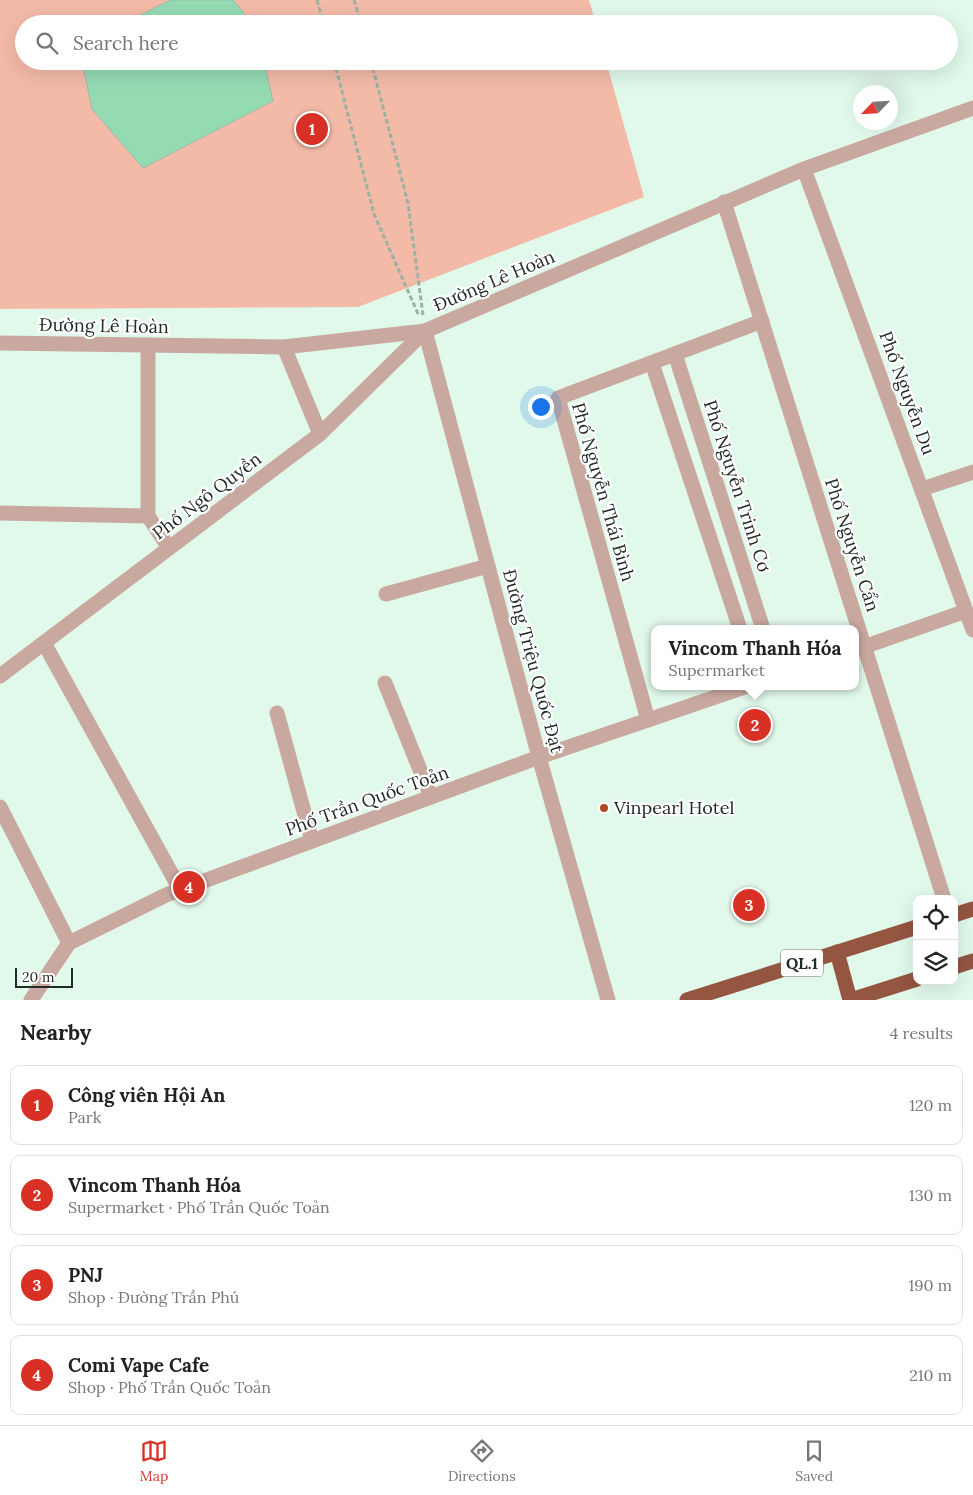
<!DOCTYPE html>
<meta charset="utf-8">
<style>
:root{--surface:#fff;--page:#f6f6f6;--text:#222;--muted:#767676;--line:#e0e0e0;--accent:#d93025}
body{margin:0;font-family:Lora,serif;background:var(--page);color:var(--text)}
.controls{position:absolute;right:15px;bottom:15px;display:grid;overflow:hidden;border-radius:10px;box-shadow:0 5px 20px #0002}
.controls button{width:45px;height:45px;display:grid;place-items:center;padding:0;border:0;border-bottom:1px solid var(--line);background:var(--surface);color:var(--text);font:25px sans-serif}
.compass{position:absolute;left:853px;top:85px;width:45px;height:45px;border-radius:50%;background:var(--surface);box-shadow:0 5px 20px #0002;rotate:245deg}
.scale{position:absolute;left:15px;bottom:12px;width:58px;box-sizing:border-box;padding-left:5px;border:2px solid #222c26;border-top:0;font-size:14px;line-height:18px;white-space:nowrap;color:#222c26;-webkit-text-stroke:4px #fff;paint-order:stroke}
.you{position:absolute;left:540px;top:406px;width:18px;height:18px;margin:-12px;border:4px solid #fff;border-radius:50%;background:#1a73e8;box-shadow:0 0 0 8px #1a73e833}
.badge{display:grid;place-items:center;width:32px;height:32px;border-radius:50%;background:var(--accent);color:#fff;font-size:16px;font-weight:700}
.pin{position:absolute;translate:-50% -50%;border:2px solid #fff;box-shadow:0 1px 5px #0006}
.popup{position:absolute;left:651px;top:625px;width:208px;height:65px;box-sizing:border-box;display:grid;place-content:center;border-radius:10px;background:var(--surface);filter:drop-shadow(0 1px 4px #0005);font-size:16px;white-space:nowrap;color:var(--muted)}
.popup b{font-size:19px;color:var(--text)}
.popup::after{content:'';position:absolute;left:50%;top:100%;margin-left:-10px;border:10px solid transparent;border-top-color:var(--surface)}
.list{margin:0;padding:0;list-style:none}
h2{display:flex;justify-content:space-between;align-items:center;height:65px;margin:0;padding:0 20px;font-size:21px}
h2 small{font-size:16px;font-weight:400;color:var(--muted)}
.list li{display:grid;grid-template-columns:32px 1fr auto;gap:15px;align-items:center;box-sizing:border-box;height:80px;margin:0 10px 10px;padding:0 10px;border:1px solid var(--line);border-radius:10px}
.list b{display:block;font-size:19px;white-space:nowrap}
.list p{margin:0;font-size:16px;white-space:nowrap;color:var(--muted)}
.list em{font-size:16px;font-style:normal;color:var(--muted)}
.icon{flex:none;width:28px;height:28px;fill:none;stroke:currentColor;stroke-width:2;stroke-linecap:round;stroke-linejoin:round}
.map{position:relative;flex:none;width:973px;height:1000px;overflow:hidden}
.search{position:absolute;background:var(--surface);box-shadow:0 5px 20px #0002;left:15px;right:15px;top:15px;height:55px;display:flex;align-items:center;gap:12px;box-sizing:border-box;padding:0 18px;border-radius:28px;color:var(--muted);font-size:19px}
.sheet{height:425px;background:var(--surface)}
nav{display:flex;justify-content:space-around;align-items:center;box-sizing:border-box;height:70px;border-top:1px solid var(--line);background:var(--surface);font-size:14px;color:var(--muted)}
nav a{display:grid;justify-items:center;gap:2px}
nav .on{color:var(--accent)}
.map>svg:first-child{display:block}
.green{fill:#f3baa8}
.building{fill:#94dbb4;stroke:#a0b8aa}
.lines{fill:none;stroke-linecap:round;stroke-linejoin:round}
.path{stroke:#9eb1a5;stroke-width:3;stroke-dasharray:5 2.5;stroke-linecap:butt}
.minor{stroke:#c9a99f;stroke-width:15}
.highway{stroke:#945541;stroke-width:15}
.poi-dot{fill:#ae4722;stroke:#fff;stroke-width:2}
.labels{text-anchor:middle;stroke-width:4.5;stroke-linejoin:round;paint-order:stroke}
.shield{fill:#fff;stroke:#646b67;stroke-width:1}
.shield-label{font-size:16px;font-weight:bold;fill:#222c26}
.street-label{font-size:18px;fill:#222c26;stroke:#fff}
.poi-label{font-size:18px;fill:#222c26;stroke:#fff;text-anchor:start}
</style>
<div class="map">
<svg width="973" height="1000" viewBox="0 0 973 1000">
<rect width="100%" height="100%" fill="#e0f9ea"/>
<path class="green" d="M0 0H589L596 24H24V61H606L644 197 358 307 0 309Z"/>
<g class="building">
<path d="M170 0H233L253 24H123Z"/>
<path d="M82 61H264L273 101 143 168 92 109Z"/>
</g>
<g class="lines">
<g class="path">
<path d="M317 0 324 24"/>
<path d="M354 0 361 24"/>
<path d="M334 61 374 214 419 316"/>
<path d="M371 61 408 203 423 315"/>
</g>
<g class="minor">
<path d="M804 169 973 630"/>
<path d="M724 202 944 899"/>
<path d="M0 343 284 347 425 331 804 169 973 108"/>
<path d="M148 345V516L169 548"/>
<path d="M284 347 320 434"/>
<path d="M675 354 763 629"/>
<path d="M652 363 740 629"/>
<path d="M922 489 973 472"/>
<path d="M0 513 148 516"/>
<path d="M386 594 488 566"/>
<path d="M44 643 180 889"/>
<path d="M855 650 966 611"/>
<path d="M0 676 320 434 425 331 539 757 608 1000"/>
<path d="M385 683 431 797"/>
<path d="M277 713 312 841"/>
<path d="M648 720 558 398 762 321"/>
<path d="M0 807 69 943"/>
<path d="M31 1000 69 943 166 895 539 757 748 686"/>
</g>
<g class="highway">
<path d="M954 915 973 909"/>
<path d="M837 952 850 1000"/>
<path d="M954 967 973 961"/>
<path d="M687 1000 917 927"/>
<path d="M851 1000 917 979"/>
</g>
</g>
<circle class="poi-dot" cx="604" cy="808" r="5"/>
<g class="labels">
<rect class="shield" x="781" y="949.5" width="42" height="27" rx="4"/>
<g class="shield-label">
<text x="802" y="969">QL.1</text>
</g>
<g class="street-label">
<text transform="translate(494 281) rotate(-23)" y="6">Đường Lê Hoàn</text>
<text transform="translate(104 326) rotate(1)" y="6">Đường Lê Hoàn</text>
<text transform="translate(907 393) rotate(70)" y="6">Phố Nguyễn Du</text>
<text transform="translate(737 486) rotate(72)" y="6">Phố Nguyễn Trinh Cơ</text>
<text transform="translate(603 492) rotate(74)" y="6">Phố Nguyễn Thái Bình</text>
<text transform="translate(207 496) rotate(-37)" y="6">Phố Ngô Quyền</text>
<text transform="translate(852 545) rotate(72)" y="6">Phố Nguyễn Cẩn</text>
<text transform="translate(533 661) rotate(75)" y="6">Đường Triệu Quốc Đạt</text>
<text transform="translate(367 801) rotate(-20)" y="6">Phố Trần Quốc Toản</text>
</g>
<g class="poi-label">
<text x="614" y="814">Vinpearl Hotel</text>
</g>
</g>
</svg>
<div class="controls">
<button><svg class="icon" aria-label="locate" viewBox="0 0 24 24"><circle cx="12" cy="12" r="6"/><path d="M12 2v4M12 18v4M2 12h4M18 12h4"/></svg></button>
<button><svg class="icon" aria-label="layers" viewBox="0 0 24 24"><path d="M12 4l9 5-9 5-9-5zM3 14l9 5 9-5"/></svg></button>
</div>
<svg class="compass" viewBox="-18 -18 36 36"><path d="M0-13l5 13h-10z" fill="#e53935"/><path d="M0 13l5-13h-10z" fill="#767676"/></svg>
<div class="scale">20 m</div>
<div class="you"></div>
<div class="pin badge" style="left:312px;top:129px">1</div>
<div class="pin badge" style="left:755px;top:725px">2</div>
<div class="popup"><b>Vincom Thanh Hóa</b>Supermarket</div>
<div class="pin badge" style="left:749px;top:905px">3</div>
<div class="pin badge" style="left:189px;top:887px">4</div>
<div class="search"><svg class="icon" aria-label="search" viewBox="0 0 24 24"><circle cx="10" cy="10" r="6"/><path d="M15 15l6 6"/></svg>Search here</div>
</div>
<section class="sheet">
<h2>Nearby<small>4 results</small></h2>
<ul class="list">
<li><span class="badge">1</span><div><b>Công viên Hội An</b><p>Park</p></div><em>120 m</em></li>
<li><span class="badge">2</span><div><b>Vincom Thanh Hóa</b><p>Supermarket · Phố Trần Quốc Toản</p></div><em>130 m</em></li>
<li><span class="badge">3</span><div><b>PNJ</b><p>Shop · Đường Trần Phú</p></div><em>190 m</em></li>
<li><span class="badge">4</span><div><b>Comi Vape Cafe</b><p>Shop · Phố Trần Quốc Toản</p></div><em>210 m</em></li>
</ul>
</section>
<nav>
<a class="on"><svg class="icon" aria-label="map" viewBox="0 0 24 24"><path d="M3 6l6-2 6 2 6-2v14l-6 2-6-2-6 2zM9 4v14M15 6v14"/></svg>Map</a>
<a><svg class="icon" aria-label="directions" viewBox="0 0 24 24"><path d="M12 3l9 9-9 9-9-9zM9 14v-3h6M13 9l2 2-2 2"/></svg>Directions</a>
<a><svg class="icon" aria-label="saved" viewBox="0 0 24 24"><path d="M7 4h10v16l-5-4-5 4z"/></svg>Saved</a>
</nav>
